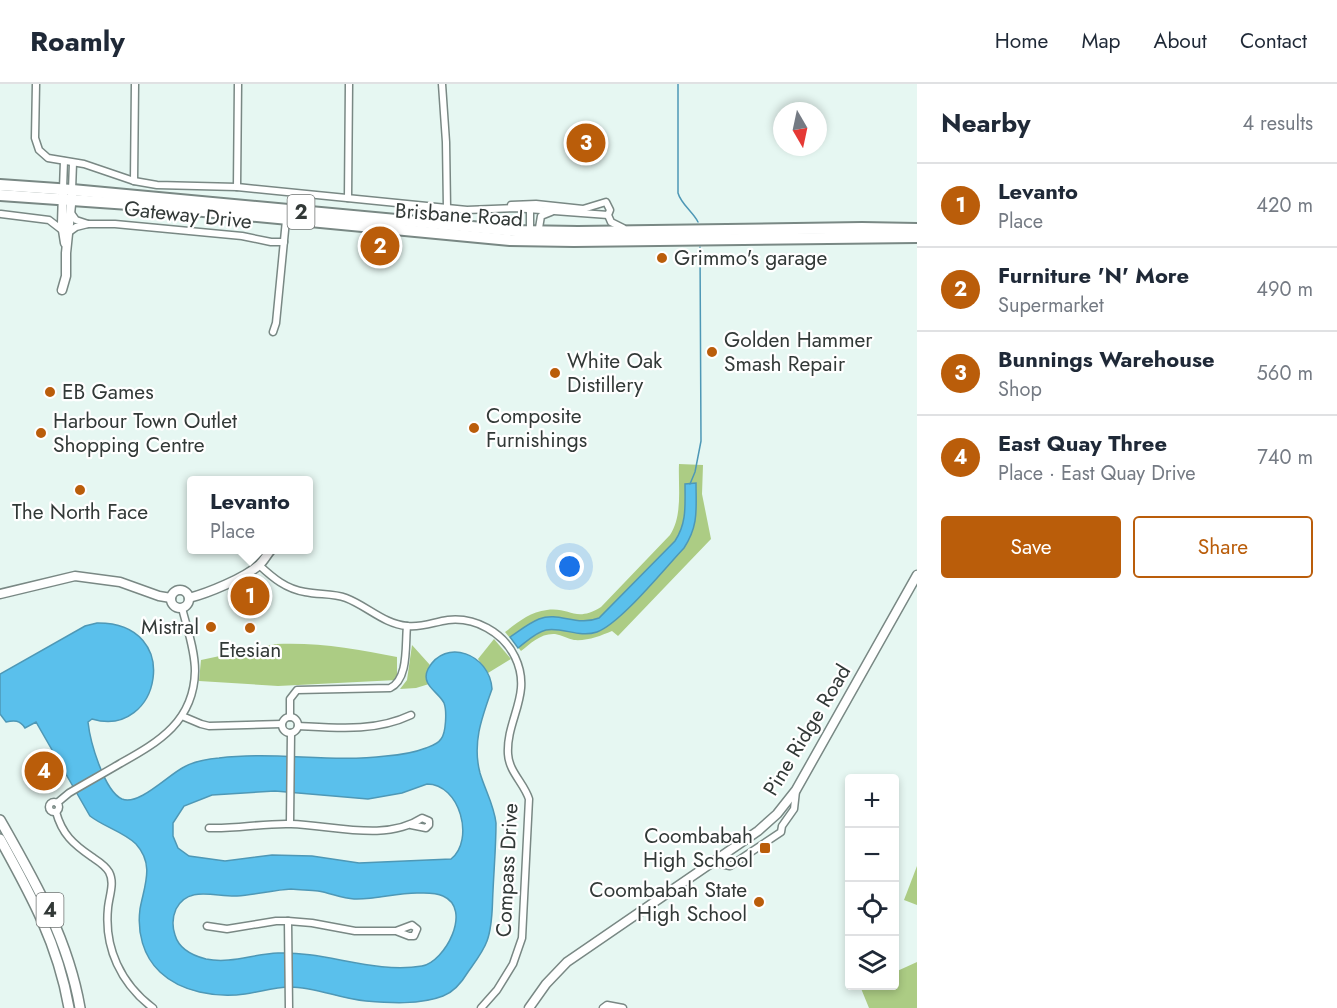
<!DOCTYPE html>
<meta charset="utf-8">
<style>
:root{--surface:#fff;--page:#f2f2f3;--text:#1f2937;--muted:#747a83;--line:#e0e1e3;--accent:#ba5d0a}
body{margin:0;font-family:Jost,sans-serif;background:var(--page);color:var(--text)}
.controls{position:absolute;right:18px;bottom:18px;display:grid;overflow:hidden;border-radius:6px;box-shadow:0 3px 9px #0003}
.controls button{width:54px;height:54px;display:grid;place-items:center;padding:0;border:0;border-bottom:2px solid var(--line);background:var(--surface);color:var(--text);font:30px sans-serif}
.compass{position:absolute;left:773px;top:18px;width:54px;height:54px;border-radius:50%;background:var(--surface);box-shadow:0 3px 9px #0003;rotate:171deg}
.you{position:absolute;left:570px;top:483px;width:21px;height:21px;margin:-15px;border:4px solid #fff;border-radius:50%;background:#1a73e8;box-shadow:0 0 0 9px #1a73e833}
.badge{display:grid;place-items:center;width:39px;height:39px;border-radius:50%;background:var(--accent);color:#fff;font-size:20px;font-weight:700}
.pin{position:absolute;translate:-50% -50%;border:3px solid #fff;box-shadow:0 2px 6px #0006}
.popup{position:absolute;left:187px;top:392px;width:126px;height:78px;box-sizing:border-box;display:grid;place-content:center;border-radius:6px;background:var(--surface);filter:drop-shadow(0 2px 4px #0005);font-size:20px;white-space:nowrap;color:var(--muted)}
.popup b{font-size:22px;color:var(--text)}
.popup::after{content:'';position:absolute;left:50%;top:100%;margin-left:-12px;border:12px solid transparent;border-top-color:var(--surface)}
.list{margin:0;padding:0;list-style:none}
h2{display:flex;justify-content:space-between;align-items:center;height:78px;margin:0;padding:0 24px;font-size:26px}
h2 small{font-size:20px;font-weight:400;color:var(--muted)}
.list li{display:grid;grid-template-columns:39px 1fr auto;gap:18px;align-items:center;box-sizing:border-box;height:84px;padding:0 24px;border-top:2px solid var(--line)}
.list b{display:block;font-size:22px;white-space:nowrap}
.list p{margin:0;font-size:20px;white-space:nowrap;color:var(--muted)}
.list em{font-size:20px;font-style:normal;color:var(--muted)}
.actions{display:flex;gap:12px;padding:18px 24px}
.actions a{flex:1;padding:14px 0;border:2px solid var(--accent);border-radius:6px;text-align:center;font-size:21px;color:var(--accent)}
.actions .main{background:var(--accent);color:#fff}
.icon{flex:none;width:33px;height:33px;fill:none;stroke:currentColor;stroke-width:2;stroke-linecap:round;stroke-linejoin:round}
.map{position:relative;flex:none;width:917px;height:924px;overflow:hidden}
header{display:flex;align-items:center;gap:36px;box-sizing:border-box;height:84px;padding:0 30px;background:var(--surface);border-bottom:2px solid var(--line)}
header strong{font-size:28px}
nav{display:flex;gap:33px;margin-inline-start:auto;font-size:21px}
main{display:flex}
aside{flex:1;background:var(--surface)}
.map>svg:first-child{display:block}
.green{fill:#accc84}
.water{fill:#5ac0ec;stroke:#4e98b6;stroke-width:1.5;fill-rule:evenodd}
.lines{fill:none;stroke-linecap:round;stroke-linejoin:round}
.stream{stroke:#4e98b6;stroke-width:1.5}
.street-casing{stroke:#798884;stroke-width:9}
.secondary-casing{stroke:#798884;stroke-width:11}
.primary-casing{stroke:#798884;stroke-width:12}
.highway-casing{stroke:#798884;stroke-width:14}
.street{stroke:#fff;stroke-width:6}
.secondary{stroke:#fff;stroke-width:8}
.primary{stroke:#fff;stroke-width:9}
.highway{stroke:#fff;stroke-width:10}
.poi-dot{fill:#ba5d0a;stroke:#fff;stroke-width:2}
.labels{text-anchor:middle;stroke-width:4.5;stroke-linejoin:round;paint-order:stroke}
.shield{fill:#fff;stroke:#707473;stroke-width:1.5}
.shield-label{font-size:20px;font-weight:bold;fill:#323937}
.street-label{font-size:21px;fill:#323937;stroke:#fff}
.poi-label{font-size:21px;fill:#323937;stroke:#fff;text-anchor:start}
</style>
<header>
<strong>Roamly</strong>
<nav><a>Home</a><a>Map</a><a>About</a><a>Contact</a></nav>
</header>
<main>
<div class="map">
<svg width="917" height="924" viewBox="0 0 917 924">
<rect width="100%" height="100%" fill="#e6f7f2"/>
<g class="green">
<path d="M679 380 703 381 702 410 711 455 618 552 612 547C600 552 588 557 574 556 568 555 562 551 555 550 541 549 531 559 521 567L505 548C518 538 530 528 547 526 571 523 575 539 601 523L670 451C683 431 678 403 679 380Z"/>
<path d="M494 555 511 575 488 589 478 575Z"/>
<path d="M276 560C318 558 357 565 397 573V596L278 602 199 597 201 576Z"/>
<path d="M412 561 430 581 427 589 429 600 416 604 400 605 407 596Z"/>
<path d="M917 782V821L904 816Z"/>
<path d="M917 878V924H869L860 902H894L895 888Z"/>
</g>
<g class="water">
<path d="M696 399C696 425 699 441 684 464 665 484 620 540 597 548 579 554 563 543 546 546 536 548 526 558 518 564L510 553C519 547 529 539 539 535 559 527 576 543 599 534L675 457C687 439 685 421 685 400Z"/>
<path d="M97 539C185 538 160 656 92 635L88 638C90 657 104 707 122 715 139 722 168 691 184 683 195 677 206 675 219 674 274 667 330 679 386 672 400 671 413 669 426 664 431 662 438 660 441 655 446 649 447 627 444 619 439 608 420 601 428 585 445 553 490 570 492 605 482 633 472 659 480 689 485 706 494 721 496 739 496 762 494 784 493 807 492 823 493 841 487 857 483 868 475 878 468 888 462 898 454 908 443 912 420 921 389 919 366 917 340 915 316 903 290 903 274 903 260 908 245 910 216 914 181 908 160 888 143 872 137 848 140 825 144 802 155 781 136 760 124 748 104 743 90 732L36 638 25 644C20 636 14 636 6 638L0 630V590L85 542ZM427 700C460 700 475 756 451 775L359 779 312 772 272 771 225 777 189 772 178 764 173 752V739L184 722 212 711 275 707 368 715 402 709ZM291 805C300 806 309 806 318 807 330 809 342 814 354 815 375 816 395 809 417 809 425 809 435 808 443 812 473 825 445 878 422 882 374 890 325 867 278 869 253 870 231 880 206 875 194 872 179 865 175 851 172 842 172 834 176 825 188 801 215 813 237 812 255 811 273 806 291 805Z"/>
</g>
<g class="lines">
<g class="stream">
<path d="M678 0V109C681 120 693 128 698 138"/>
<path d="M690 400 695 388 701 357 700 163"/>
</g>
<g class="street-casing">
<g id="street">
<path d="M36 0 35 54 39 66 48 74 84 80 134 97 157 101 237 103 467 126 514 124 608 131"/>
<path d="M442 0 446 58 447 124"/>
<path d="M134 97 135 0"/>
<path d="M237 103 238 0"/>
<path d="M63 105 64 77"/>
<path d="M72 106 73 79"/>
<path d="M348 114 349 0"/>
<path d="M511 121 536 120 583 125 606 118 610 126 608 131 611 138 623 144"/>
<path d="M530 127V150"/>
<path d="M71 129 76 136 88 140"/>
<path d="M1 130 49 136 62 146"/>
<path d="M69 148 76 143 88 140H115L242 152 271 158H284"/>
<path d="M538 150 541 132 551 128"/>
<path d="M273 248 276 239 286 136"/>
<path d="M259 481C273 494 286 505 305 508 319 511 333 509 346 514 367 522 384 540 407 542 421 544 434 538 448 536 475 533 503 548 515 573 533 610 506 635 508 670 509 688 524 699 529 715L522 854 513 880 497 906 481 924"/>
<path d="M182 632 201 640 209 642 282 640"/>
<path d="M290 633V615L297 606 390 604C409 595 405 561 407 542"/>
<circle cx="290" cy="641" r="8"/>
<path d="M298 642C337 644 375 648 411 631"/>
<circle cx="54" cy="723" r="5"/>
<path d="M57 719 69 709C86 699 104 689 121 679 159 658 194 637 195 587 195 566 187 544 182 524"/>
<path d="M56 728C62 750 73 760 92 773 98 777 105 781 109 788 115 799 109 812 108 824 104 864 121 900 153 924"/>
<path d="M290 739 291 649"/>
<path d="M209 744C237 745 263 739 291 740 332 741 386 758 422 734L429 737V741L426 744 411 741"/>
<path d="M716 775 721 780 730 782 781 748 782 742 794 725 796 707"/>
<path d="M288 837 289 924"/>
<path d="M207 842 227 845 276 837H288L312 839 355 847H396L409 852H414L417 845 412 841 396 847"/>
<path d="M603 924 607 921 623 924"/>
</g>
</g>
<g class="secondary-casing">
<g id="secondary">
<path d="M63 109 62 140 65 159"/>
<path d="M62 206 66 192V169L72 111"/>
<circle cx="180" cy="515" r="9"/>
<path d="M0 510 75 492 120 498 159 512 171 514"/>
<path d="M189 514C208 509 245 494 259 481 264 477 267 470 271 466"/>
<path d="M529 924 546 900 567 878 758 747 777 730 796 706 917 491"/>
</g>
</g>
<g class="primary-casing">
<g id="primary">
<path d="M0 736C34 796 68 854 80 924"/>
<path d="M0 755C31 811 58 860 69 924"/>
</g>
</g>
<g class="highway-casing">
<g id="highway">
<path d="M0 101 72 106 516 147 578 148 862 144 917 145"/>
<path d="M0 111 129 120 510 156 574 157 917 153"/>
</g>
</g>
<use href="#street" class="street"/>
<use href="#secondary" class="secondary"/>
<use href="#primary" class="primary"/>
<use href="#highway" class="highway"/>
</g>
<g class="poi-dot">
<circle cx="662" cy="174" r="6"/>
<circle cx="712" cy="268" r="6"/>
<circle cx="555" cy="289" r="6"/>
<circle cx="50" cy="308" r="6"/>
<circle cx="474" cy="344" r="6"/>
<circle cx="41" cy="349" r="6"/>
<circle cx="80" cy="406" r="6"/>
<circle cx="211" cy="543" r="6"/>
<circle cx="250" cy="544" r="6"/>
<rect x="759" y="758" width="12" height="12" rx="3"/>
<circle cx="759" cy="818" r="6"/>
</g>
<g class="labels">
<g class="shield">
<rect x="287.5" y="111" width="27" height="34" rx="4.5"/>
<rect x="36.5" y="809" width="27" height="34" rx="4.5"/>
</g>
<g class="shield-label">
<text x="301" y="135">2</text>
<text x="50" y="833">4</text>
</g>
<g class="street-label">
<text transform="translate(188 131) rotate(6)" y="7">Gateway Drive</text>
<text transform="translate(459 131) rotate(4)" y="7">Brisbane Road</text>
<text transform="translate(807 646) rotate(-59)" y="7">Pine Ridge Road</text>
<text transform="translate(507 786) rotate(-87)" y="7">Compass Drive</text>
</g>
<g class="poi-label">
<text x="674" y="181">Grimmo's garage</text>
<text x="724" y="263">Golden Hammer<tspan x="724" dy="24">Smash Repair</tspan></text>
<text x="567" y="284">White Oak<tspan x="567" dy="24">Distillery</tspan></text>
<text x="62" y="315">EB Games</text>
<text x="486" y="339">Composite<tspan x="486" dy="24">Furnishings</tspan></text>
<text x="53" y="344">Harbour Town Outlet<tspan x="53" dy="24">Shopping Centre</tspan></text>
<text x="80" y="435" text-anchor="middle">The North Face</text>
<text x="199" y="550" text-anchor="end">Mistral</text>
<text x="250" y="573" text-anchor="middle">Etesian</text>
<text x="753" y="759" text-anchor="end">Coombabah<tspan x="753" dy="24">High School</tspan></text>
<text x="747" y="813" text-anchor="end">Coombabah State<tspan x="747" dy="24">High School</tspan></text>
</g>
</g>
</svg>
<div class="controls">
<button>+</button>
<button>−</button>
<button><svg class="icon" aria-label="locate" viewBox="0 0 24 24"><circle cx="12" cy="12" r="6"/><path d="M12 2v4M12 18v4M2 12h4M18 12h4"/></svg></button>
<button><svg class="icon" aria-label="layers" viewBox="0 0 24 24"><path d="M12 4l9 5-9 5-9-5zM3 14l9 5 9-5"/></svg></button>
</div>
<svg class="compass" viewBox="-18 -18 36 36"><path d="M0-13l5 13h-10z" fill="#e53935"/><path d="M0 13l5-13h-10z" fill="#747a83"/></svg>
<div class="you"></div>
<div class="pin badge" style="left:250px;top:512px">1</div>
<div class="popup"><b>Levanto</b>Place</div>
<div class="pin badge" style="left:380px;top:162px">2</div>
<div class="pin badge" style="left:586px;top:59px">3</div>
<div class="pin badge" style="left:44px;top:687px">4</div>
</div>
<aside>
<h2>Nearby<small>4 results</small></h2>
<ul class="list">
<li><span class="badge">1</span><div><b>Levanto</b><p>Place</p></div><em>420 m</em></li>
<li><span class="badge">2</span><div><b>Furniture 'N' More</b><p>Supermarket</p></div><em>490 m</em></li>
<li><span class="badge">3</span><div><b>Bunnings Warehouse</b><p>Shop</p></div><em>560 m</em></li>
<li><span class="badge">4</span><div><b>East Quay Three</b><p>Place · East Quay Drive</p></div><em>740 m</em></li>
</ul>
<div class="actions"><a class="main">Save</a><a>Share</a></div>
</aside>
</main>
